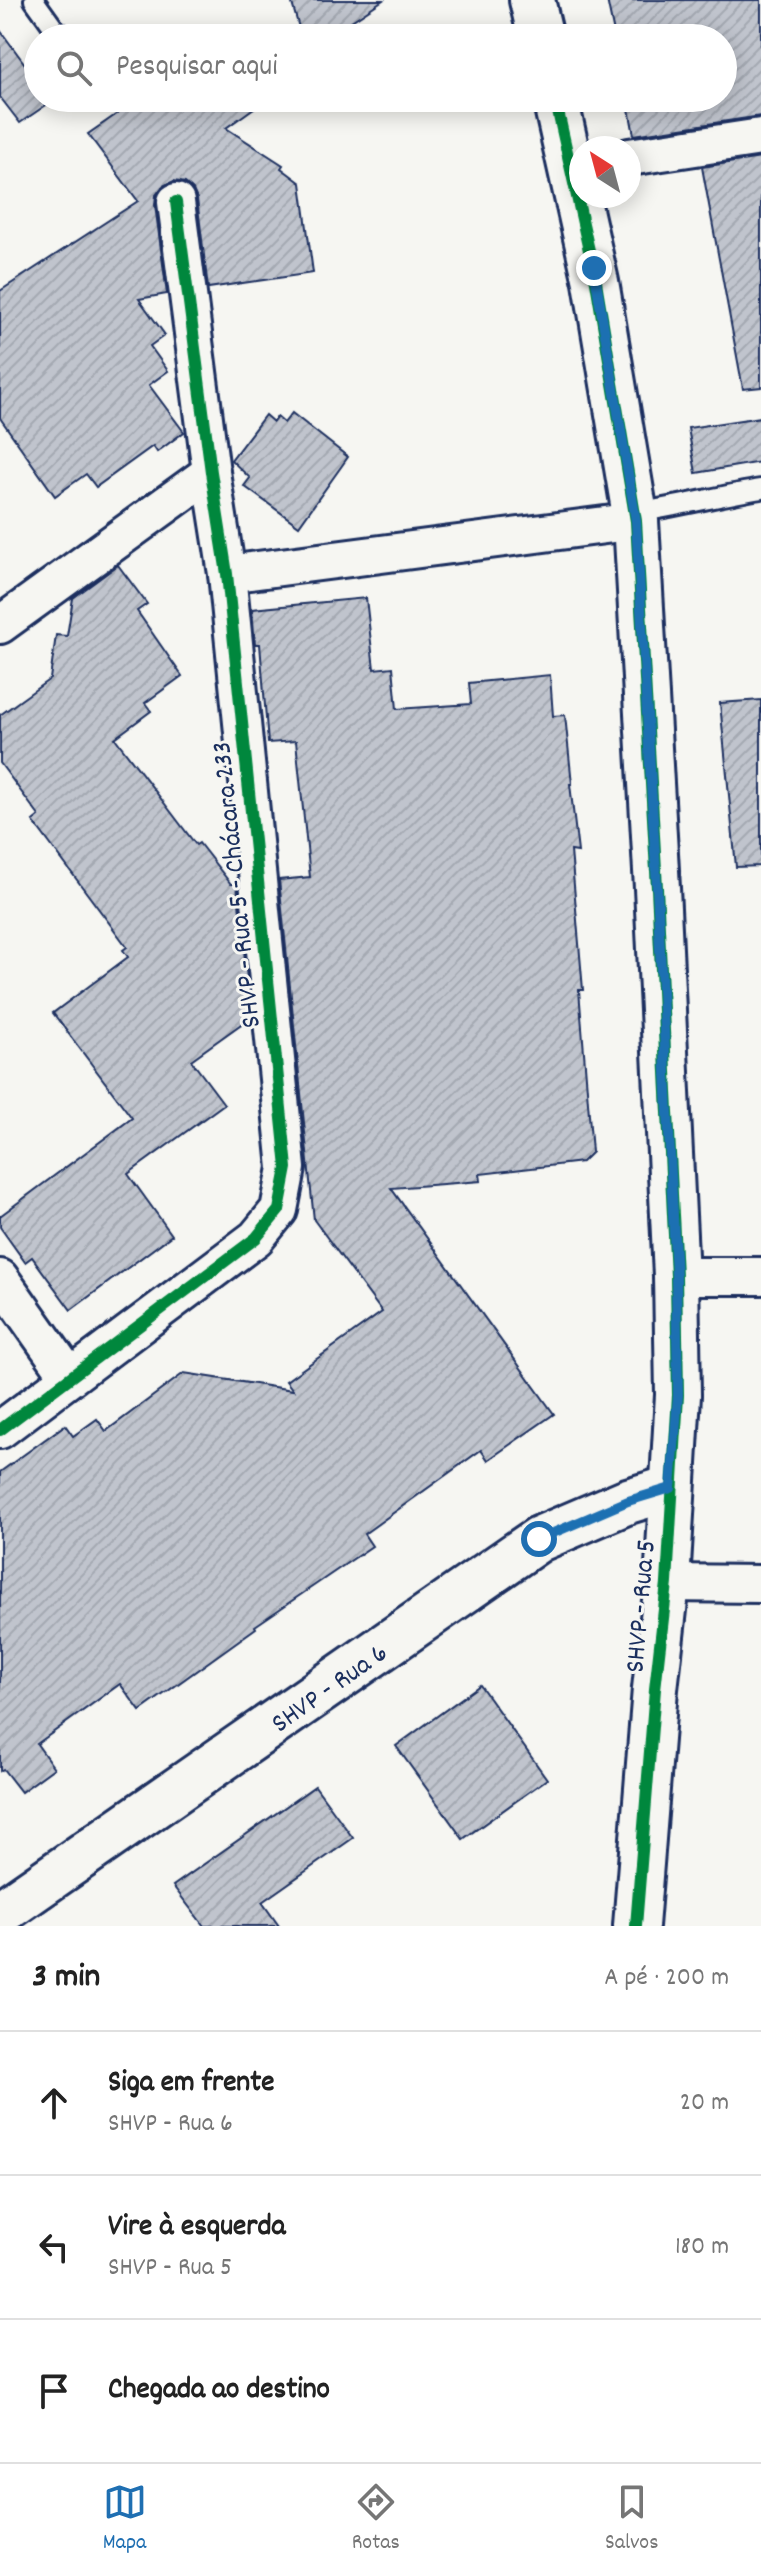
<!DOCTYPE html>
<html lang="pt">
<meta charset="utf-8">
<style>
:root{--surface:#fff;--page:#f6f6f6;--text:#222;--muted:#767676;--line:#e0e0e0;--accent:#1f6fb2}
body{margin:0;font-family:Dekko,sans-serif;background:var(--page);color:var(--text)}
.compass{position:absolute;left:569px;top:136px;width:72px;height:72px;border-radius:50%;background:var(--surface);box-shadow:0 4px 20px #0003;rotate:324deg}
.stop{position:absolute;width:24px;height:24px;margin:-18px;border:6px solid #1f6fb2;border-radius:50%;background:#fff}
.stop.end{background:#1f6fb2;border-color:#fff;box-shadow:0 2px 8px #0008}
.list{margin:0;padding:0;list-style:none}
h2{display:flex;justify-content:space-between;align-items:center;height:104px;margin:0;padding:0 32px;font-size:34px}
h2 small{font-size:26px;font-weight:400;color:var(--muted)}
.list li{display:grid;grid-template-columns:52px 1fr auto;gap:24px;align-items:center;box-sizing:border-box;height:144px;padding:0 32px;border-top:2px solid var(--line)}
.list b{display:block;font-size:30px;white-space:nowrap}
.list p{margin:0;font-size:26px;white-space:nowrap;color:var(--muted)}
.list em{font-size:26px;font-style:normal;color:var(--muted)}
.icon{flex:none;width:44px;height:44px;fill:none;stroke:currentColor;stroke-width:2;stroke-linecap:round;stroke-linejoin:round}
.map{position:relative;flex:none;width:761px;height:1926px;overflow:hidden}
.search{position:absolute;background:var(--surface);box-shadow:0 4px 20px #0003;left:24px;right:24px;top:24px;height:88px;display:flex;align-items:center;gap:20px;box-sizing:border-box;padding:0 28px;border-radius:44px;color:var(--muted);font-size:30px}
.sheet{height:536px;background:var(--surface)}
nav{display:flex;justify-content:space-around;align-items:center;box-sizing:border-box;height:112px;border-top:2px solid var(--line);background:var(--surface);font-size:22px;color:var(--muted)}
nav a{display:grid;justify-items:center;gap:4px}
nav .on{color:var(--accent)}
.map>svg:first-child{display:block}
.building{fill:url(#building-hatch);stroke:#1b2f5e;stroke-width:2}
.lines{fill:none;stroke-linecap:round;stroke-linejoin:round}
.lane-casing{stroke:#1b2f5e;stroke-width:24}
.street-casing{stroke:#1b2f5e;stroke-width:42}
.secondary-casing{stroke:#1b2f5e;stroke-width:50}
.lane{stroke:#f6f6f2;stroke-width:18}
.street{stroke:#f6f6f2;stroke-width:36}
.secondary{stroke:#f6f6f2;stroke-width:44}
.cycleway-casing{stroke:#f6f6f2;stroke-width:17}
.cycleway{stroke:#00873e;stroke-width:12}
.route{stroke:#1f6fb2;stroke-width:10}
.labels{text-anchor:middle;stroke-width:6;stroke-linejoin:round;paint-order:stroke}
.street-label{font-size:28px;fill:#1b2f5e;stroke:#f6f6f2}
</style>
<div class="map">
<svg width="761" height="1926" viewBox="0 0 761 1926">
<defs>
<pattern id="building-hatch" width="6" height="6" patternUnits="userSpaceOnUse" patternTransform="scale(2)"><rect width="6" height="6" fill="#c0c4cd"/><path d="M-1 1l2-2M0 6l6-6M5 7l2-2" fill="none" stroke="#a4a9b2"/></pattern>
</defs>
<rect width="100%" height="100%" fill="#f6f6f2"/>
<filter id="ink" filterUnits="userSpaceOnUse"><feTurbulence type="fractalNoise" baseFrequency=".0125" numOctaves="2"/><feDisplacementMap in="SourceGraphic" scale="16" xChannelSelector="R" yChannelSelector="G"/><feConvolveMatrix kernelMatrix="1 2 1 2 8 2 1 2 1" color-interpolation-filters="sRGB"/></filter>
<g filter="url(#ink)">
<g class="building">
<path d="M291 0H383L326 38H302Z"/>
<path d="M607 0H761V116L634 135 627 98H723V38H615Z"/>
<path d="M0 30 38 82V98H50L52 101 20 123 0 97Z"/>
<path d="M140 98H268L226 128 283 165 281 168 301 183 313 273 208 288 197 199 193 190 185 183 174 181 163 186 156 195 155 205 167 294 139 299 165 335 150 346 168 371 149 385 184 432 157 452 153 446 96 487 86 474 55 496 0 418V291L138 201 88 134Z"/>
<path d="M761 158V387L743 389 702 167Z"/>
<path d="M292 413 348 457 299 526 244 486 250 478 231 460 265 415 273 422 277 417 284 423Z"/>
<path d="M761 417V462L696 473 688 428Z"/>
<path d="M118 565 147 604 137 611 182 676 145 703 151 711 115 738 196 845 199 843 231 884H237L251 1017 191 1060 224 1104 128 1174 172 1235 71 1310 32 1257 25 1262 0 1227V1216L132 1118 53 1013 128 957 123 950 127 947 33 821 39 816 0 763V715L50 679 56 635 67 636 73 598Z"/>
<path d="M366 598 374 669 393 667 397 709 471 704 469 683 550 675 553 716 565 715 572 784H570L578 852 571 851 583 990H579L592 1152 582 1162 480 1174 481 1181 391 1188 554 1414 488 1460 481 1450 364 1534 372 1546 255 1626 256 1628 140 1711 120 1684 37 1744 54 1768 21 1792 3 1769 0 1771V1472L65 1425 73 1436 97 1419 106 1431 184 1373 293 1390 286 1381 382 1312 314 1220 279 880 310 877 296 741 268 743 260 644H255L252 609Z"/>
<path d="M761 700V866L736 867 720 703Z"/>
<path d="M480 1685 547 1779 463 1839 396 1746Z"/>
<path d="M315 1786 353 1838 262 1902 279 1926H204L173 1886Z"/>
</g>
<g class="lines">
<g class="lane-casing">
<g id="lane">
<path d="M34 0 54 28 67 38"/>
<path d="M634 513C677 507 718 496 761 489"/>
</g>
</g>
<g class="street-casing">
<g id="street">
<path d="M629 157 761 137"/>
<path d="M227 574 636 521"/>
<path d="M0 625 211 472"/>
<path d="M676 1276H761"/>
<path d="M0 1278 69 1376"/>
<path d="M0 1430 256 1238 279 1210 287 1168 227 574 211 472 176 202"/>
<path d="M667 1583 761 1584"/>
</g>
</g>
<g class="secondary-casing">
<g id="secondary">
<path d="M532 0 541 38"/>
<path d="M555 98 596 282 636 521 657 888 676 1276 678 1395 667 1583 655 1689 636 1926"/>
<path d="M0 1913 539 1539 628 1501 671 1488"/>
</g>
</g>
<use href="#lane" class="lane"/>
<use href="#street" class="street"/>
<use href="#secondary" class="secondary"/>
<g class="cycleway-casing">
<g id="cycleway">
<path d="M555 98 596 282 636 521 657 888 676 1276 678 1395 667 1583 655 1689 636 1926"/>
<path d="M0 1430 256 1238 279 1210 287 1168 227 574 211 472 176 202"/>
</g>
</g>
<use href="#cycleway" class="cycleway"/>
</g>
</g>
<g class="lines" filter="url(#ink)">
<path class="route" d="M539 1539 628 1501 671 1488 678 1395 676 1276 657 888 636 521 594 268"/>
</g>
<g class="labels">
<g class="street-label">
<text transform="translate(234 885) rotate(-96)" y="10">SHVP - Rua 5 - Chácara 233</text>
<text transform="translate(638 1606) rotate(-85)" y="10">SHVP - Rua 5</text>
<text transform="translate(328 1686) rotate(-35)" y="10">SHVP - Rua 6</text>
</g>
</g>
</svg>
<svg class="compass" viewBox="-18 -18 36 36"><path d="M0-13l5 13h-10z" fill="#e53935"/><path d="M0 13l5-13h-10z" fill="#767676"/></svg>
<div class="stop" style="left:539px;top:1539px"></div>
<div class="stop end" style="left:594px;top:268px"></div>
<div class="search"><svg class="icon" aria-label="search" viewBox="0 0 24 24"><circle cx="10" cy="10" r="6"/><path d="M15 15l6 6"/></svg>Pesquisar aqui</div>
</div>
<section class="sheet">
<h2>3 min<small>A pé · 200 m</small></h2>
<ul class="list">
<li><svg class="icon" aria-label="ahead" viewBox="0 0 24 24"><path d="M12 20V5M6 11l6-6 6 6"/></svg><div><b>Siga em frente</b><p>SHVP - Rua 6</p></div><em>20 m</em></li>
<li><svg class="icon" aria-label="left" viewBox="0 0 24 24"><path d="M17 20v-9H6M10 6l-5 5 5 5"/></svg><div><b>Vire à esquerda</b><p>SHVP - Rua 5</p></div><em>180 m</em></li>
<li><svg class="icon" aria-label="arrive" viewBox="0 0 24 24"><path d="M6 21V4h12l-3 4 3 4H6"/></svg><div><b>Chegada ao destino</b></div></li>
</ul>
</section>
<nav>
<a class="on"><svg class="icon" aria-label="map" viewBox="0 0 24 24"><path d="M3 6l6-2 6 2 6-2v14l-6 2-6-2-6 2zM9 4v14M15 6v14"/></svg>Mapa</a>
<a><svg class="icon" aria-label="directions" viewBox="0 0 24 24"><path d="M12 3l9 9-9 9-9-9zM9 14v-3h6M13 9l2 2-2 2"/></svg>Rotas</a>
<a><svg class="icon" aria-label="saved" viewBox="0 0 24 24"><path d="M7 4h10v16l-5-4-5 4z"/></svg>Salvos</a>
</nav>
